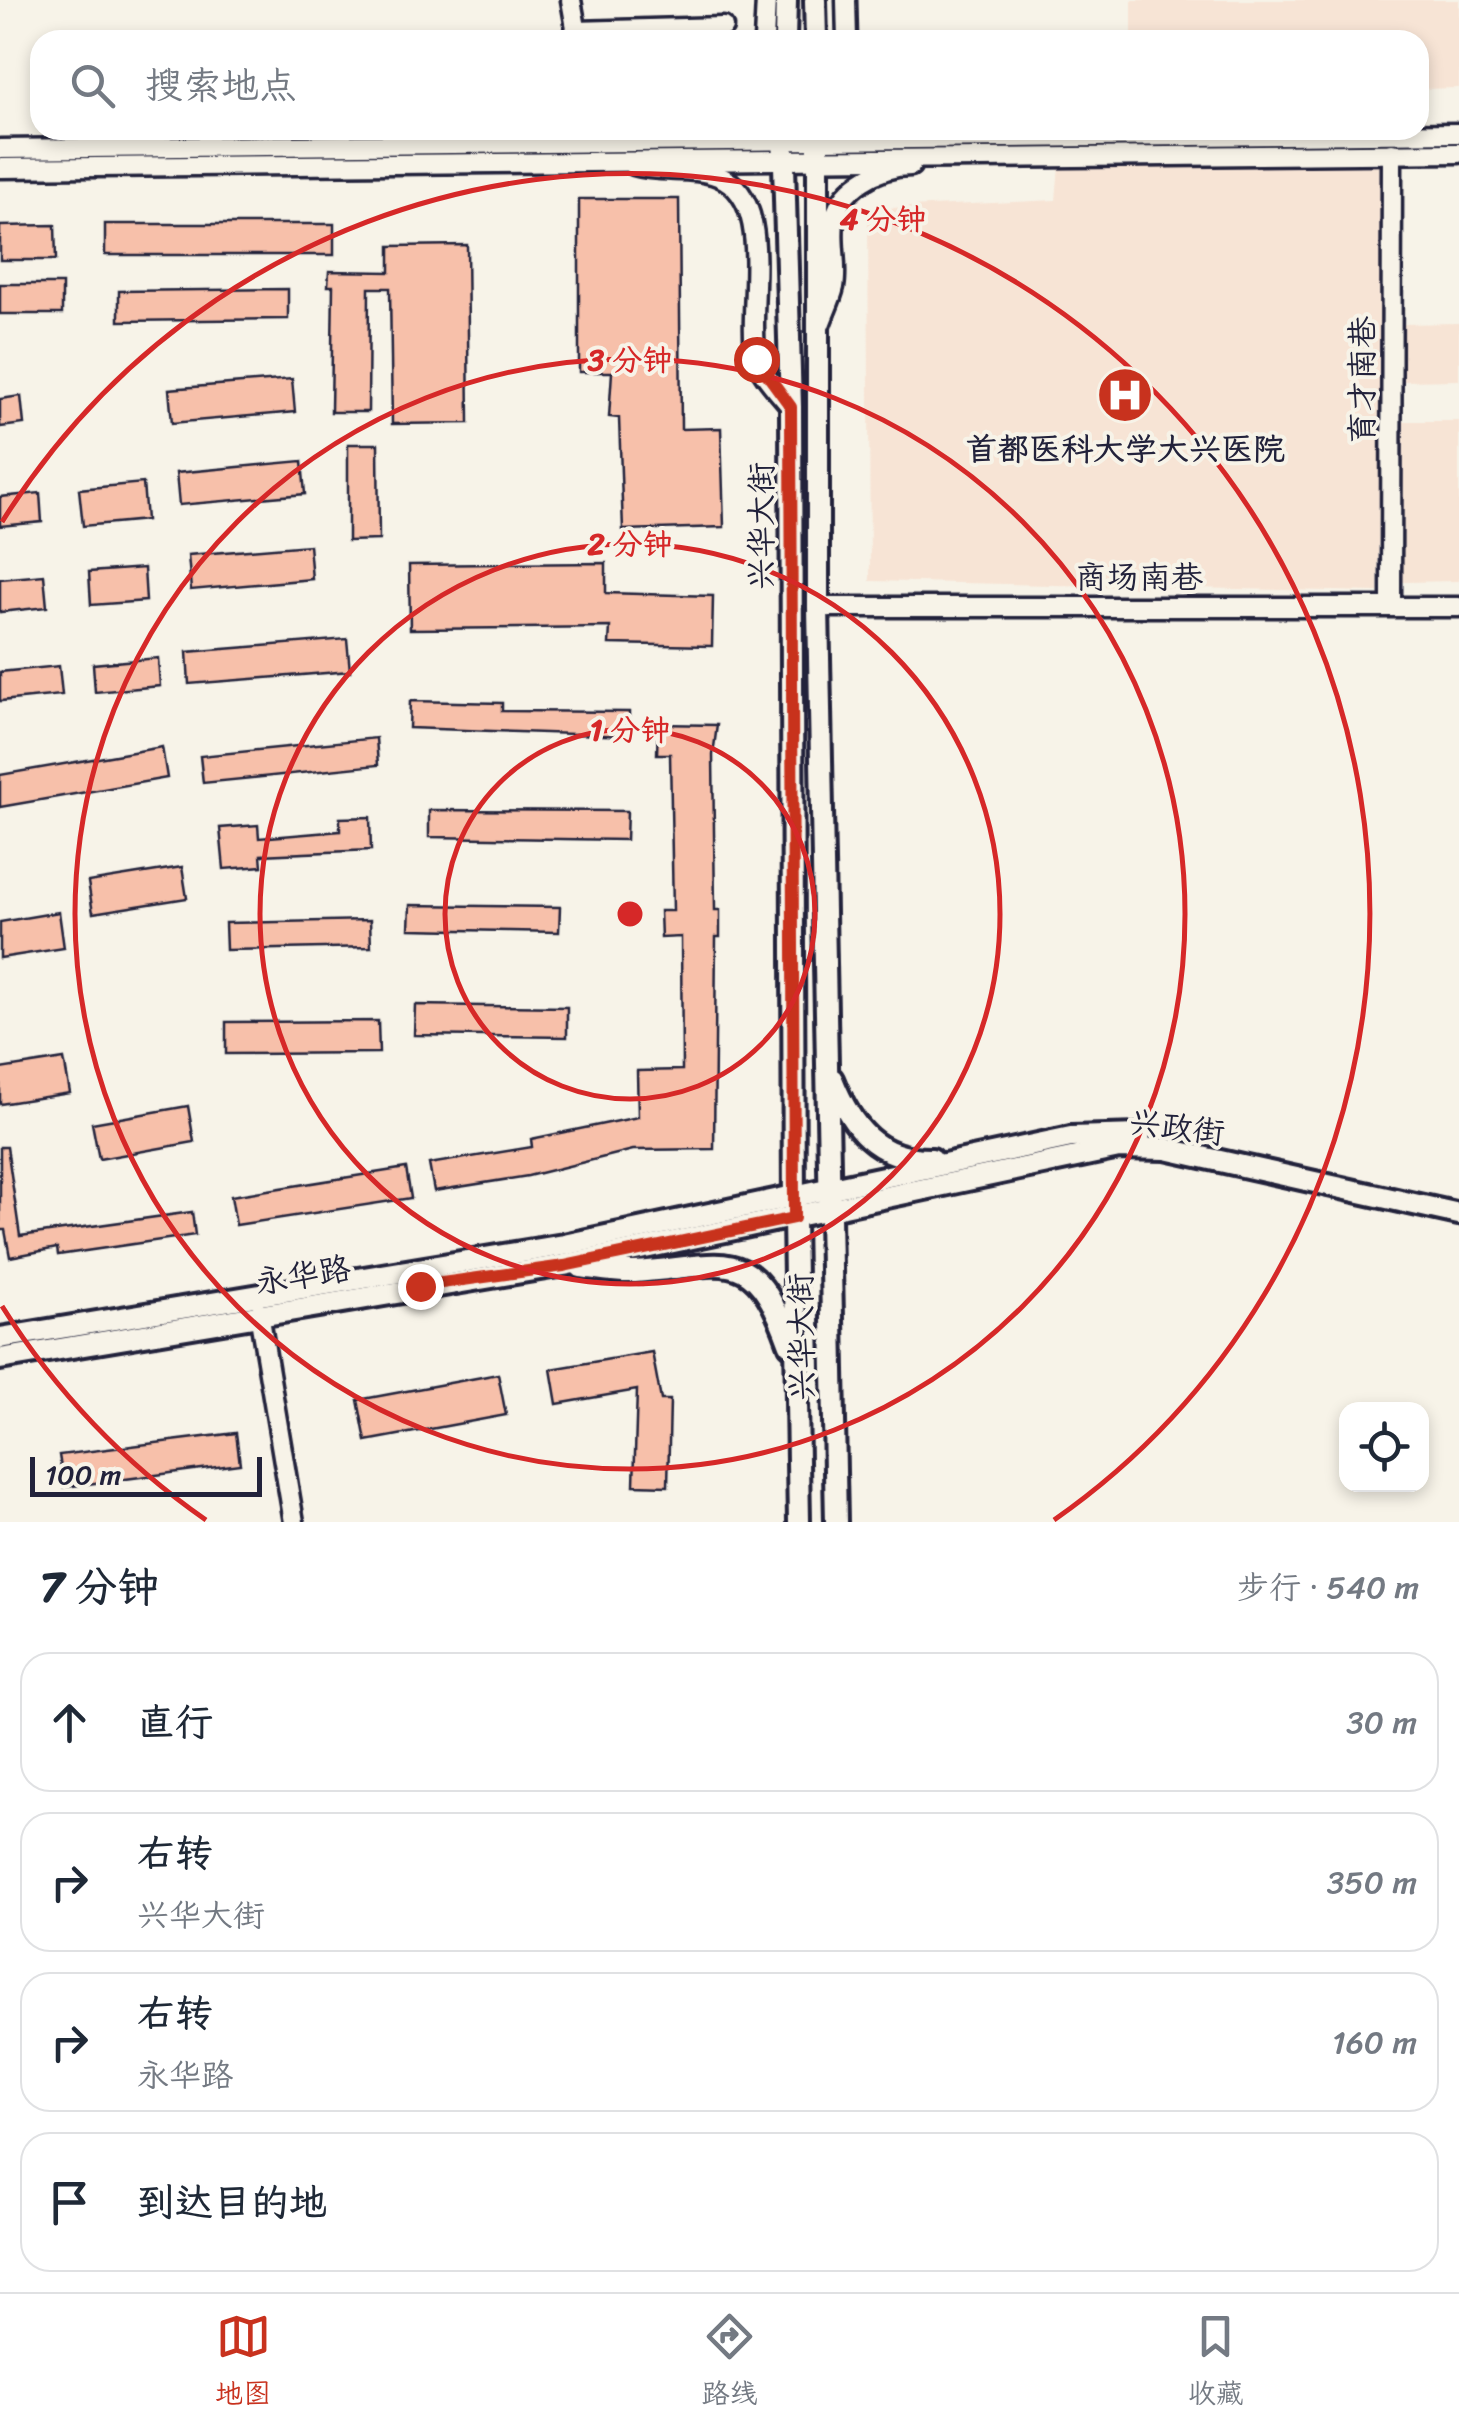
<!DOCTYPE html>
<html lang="zh">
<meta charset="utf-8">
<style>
:root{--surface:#fff;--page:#f2f2f3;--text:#1f2937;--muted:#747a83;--line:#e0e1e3;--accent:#c8321e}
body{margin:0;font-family:Sriracha,"LXGW WenKai TC",sans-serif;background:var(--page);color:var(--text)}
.controls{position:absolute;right:30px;bottom:30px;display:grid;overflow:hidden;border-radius:20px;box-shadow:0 5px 15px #0003}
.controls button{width:90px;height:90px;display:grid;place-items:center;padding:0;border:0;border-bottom:2px solid var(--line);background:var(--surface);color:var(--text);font:50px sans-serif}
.scale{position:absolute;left:30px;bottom:25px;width:232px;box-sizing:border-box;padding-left:10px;border:5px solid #22223b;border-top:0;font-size:28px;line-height:35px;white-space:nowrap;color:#22223b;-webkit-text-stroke:8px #f7f3e8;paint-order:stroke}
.stop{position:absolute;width:30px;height:30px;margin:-22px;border:8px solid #c8321e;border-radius:50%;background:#fff}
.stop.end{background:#c8321e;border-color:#fff;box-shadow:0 2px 10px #0008}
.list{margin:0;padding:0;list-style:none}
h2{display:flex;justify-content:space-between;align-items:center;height:130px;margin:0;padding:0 40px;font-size:42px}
h2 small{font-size:32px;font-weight:400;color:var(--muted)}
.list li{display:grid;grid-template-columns:65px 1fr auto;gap:30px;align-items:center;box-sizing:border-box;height:140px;margin:0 20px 20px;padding:0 20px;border:2px solid var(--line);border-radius:30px}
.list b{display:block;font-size:38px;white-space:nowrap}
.list p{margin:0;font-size:32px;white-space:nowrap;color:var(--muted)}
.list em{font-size:32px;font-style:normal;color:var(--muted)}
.icon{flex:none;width:55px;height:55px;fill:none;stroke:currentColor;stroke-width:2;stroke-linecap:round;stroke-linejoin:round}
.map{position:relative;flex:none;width:1459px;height:1522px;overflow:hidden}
.search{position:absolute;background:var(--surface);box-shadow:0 5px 15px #0003;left:30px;right:30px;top:30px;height:110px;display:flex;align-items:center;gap:25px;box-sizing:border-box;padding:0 35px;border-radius:30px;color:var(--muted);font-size:38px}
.sheet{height:770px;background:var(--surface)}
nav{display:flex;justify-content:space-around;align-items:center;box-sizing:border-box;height:140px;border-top:2px solid var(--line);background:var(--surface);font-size:28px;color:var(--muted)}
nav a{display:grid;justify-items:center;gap:5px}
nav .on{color:var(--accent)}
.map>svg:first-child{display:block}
.built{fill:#f7e4d5}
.building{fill:#f7c0aa;stroke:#22223b;stroke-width:2.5}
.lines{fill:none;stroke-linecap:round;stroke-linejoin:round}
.minor-casing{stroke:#22223b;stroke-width:25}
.major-casing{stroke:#22223b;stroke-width:28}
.minor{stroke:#f7f3e8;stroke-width:18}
.major{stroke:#f7f3e8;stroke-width:20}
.route{stroke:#c8321e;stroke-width:12}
.ring{fill:none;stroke:#d62828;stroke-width:5}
.labels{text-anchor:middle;stroke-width:8;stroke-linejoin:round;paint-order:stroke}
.street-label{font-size:32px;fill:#22223b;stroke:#f7f3e8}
.poi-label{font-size:32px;font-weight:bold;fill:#22223b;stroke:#f7f3e8}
.centre{fill:#d62828;stroke:#f7f3e8;stroke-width:5}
.ring-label{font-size:30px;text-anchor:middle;font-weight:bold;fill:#d62828;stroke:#f7f3e8;stroke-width:8;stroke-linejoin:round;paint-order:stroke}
</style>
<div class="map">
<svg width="1459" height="1522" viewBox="0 0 1459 1522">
<rect width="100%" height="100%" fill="#f7f3e8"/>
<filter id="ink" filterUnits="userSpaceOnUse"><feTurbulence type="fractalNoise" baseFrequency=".01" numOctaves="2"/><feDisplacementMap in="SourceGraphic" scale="20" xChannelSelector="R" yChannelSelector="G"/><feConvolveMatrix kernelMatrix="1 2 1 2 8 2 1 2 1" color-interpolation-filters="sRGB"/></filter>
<g filter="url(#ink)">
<g class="built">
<path d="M1132 0H1459V88L1419 89V40H1132Z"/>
<path d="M1062 130H1382L1378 592 870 581 868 209 1056 200Z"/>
<path d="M1459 323V380L1403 381 1401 324Z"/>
<path d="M1402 421H1459V581L1403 582Z"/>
</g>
<g class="building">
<path d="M579 199H679L681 429 721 428 724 527 623 530 619 418 609 417 612 372H579Z"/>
<rect x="105" y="224" width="229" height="31"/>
<path d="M55 225 56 260H0V226Z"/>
<path d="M467 245 469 423 392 424 390 288H369L368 412H331L333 286H328L329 271 390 272V246Z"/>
<rect x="0" y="284" width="62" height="30"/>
<path d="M288 289V319L119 321V291Z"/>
<path d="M292 379 295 412 172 423 169 389Z"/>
<path d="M21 396 24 424 0 427V399Z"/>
<path d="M348 444H378L379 540 348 541Z"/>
<path d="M302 461 305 494 179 505 176 473Z"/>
<path d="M143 483 146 520 83 526 79 489Z"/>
<path d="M40 493 42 522 0 526V497Z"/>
<path d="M309 545 312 579 191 590 188 555Z"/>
<path d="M606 563V593L713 596 712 646 609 644 610 627 410 629 409 565Z"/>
<path d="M144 568 146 601 91 605 89 572Z"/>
<path d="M44 575 47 607 0 612V579Z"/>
<path d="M347 639 350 671 189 684 187 652Z"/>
<path d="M158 658 160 686 95 692 93 664Z"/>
<path d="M59 666 62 695 0 701V672Z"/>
<path d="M410 701 502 703V711L629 712V736L409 728Z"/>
<path d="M658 724 717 725 713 755 715 910H720V937H716L714 1149 633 1150 528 1176 434 1191 429 1164 532 1147 531 1139 638 1117 637 1071 682 1070 681 937 661 938 660 911H673L670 754H657Z"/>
<path d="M376 738 378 765 203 783 200 756Z"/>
<path d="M162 747 167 778 0 807V775Z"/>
<path d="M429 810 627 811 626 840 429 837Z"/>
<path d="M370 817 371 850 261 855 262 866 224 869 220 828 258 825 259 838 340 831V818Z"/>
<path d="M182 867 187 898 93 913 88 882Z"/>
<path d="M410 905 560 907 559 932 409 929Z"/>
<path d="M59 912 64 948 0 958V922Z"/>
<path d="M370 920 371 947 226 950 225 923Z"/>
<path d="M415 1005 567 1007V1037L414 1035Z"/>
<path d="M378 1021 379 1053 226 1054V1022Z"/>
<path d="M64 1059 70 1093 0 1104V1069Z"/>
<path d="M188 1106 194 1142 99 1159 92 1123Z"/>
<path d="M0 1147H7L20 1236 192 1212 195 1235 58 1255 57 1248 10 1257 5 1230H0Z"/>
<path d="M406 1168 411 1198 236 1225 231 1196Z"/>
<path d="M652 1352 661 1400H670L668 1486 634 1485 637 1390 557 1404 551 1369Z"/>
<path d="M498 1374 506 1415 366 1441 358 1400Z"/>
<path d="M236 1433 240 1464 64 1487 59 1455Z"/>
</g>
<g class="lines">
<g class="minor-casing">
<g id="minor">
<path d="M571 0 578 39"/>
<path d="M846 0 847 40"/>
<path d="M575 31 723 27"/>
<path d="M764 40 766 0"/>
<path d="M0 149 1459 133"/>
<path d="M634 165C661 173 692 166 718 176 777 199 746 306 756 356 759 372 780 393 791 407"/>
<path d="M0 168 1459 153"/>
<path d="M820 325C824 313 831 300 834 287 838 267 831 244 834 223 838 188 879 166 911 166"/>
<path d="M1391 606 1392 153"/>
<path d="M818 607H1459"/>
<path d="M259 1313 294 1522"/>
</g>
</g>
<g class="major-casing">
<g id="major">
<path d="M815 0 816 40"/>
<path d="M785 40 786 0"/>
<path d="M783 130 791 407 794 1218 799 1522"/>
<path d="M818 130V607L836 1522"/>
<path d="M832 1079C851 1127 876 1160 932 1159"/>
<path d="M581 1267C598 1269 617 1273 635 1272 726 1266 753 1240 790 1345"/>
<path d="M0 1338 564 1245 1071 1137 1140 1135"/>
<path d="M0 1359 564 1265 1119 1148 1166 1149 1459 1214"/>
</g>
</g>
<use href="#minor" class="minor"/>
<use href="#major" class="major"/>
</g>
</g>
<g class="lines" filter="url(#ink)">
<path class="route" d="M420 1286 564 1266 794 1218 791 407 756 359"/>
</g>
<g class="ring">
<circle cx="630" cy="914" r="185"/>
<circle cx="630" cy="914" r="370"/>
<circle cx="630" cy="914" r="555"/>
<path d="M206 1520A740 740 0 0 1 2 1306M2 522A740 740 0 1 1 1054 1520"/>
</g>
<defs>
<g id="hospital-disc" transform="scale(2.875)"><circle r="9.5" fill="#c8321e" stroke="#f7f3e8"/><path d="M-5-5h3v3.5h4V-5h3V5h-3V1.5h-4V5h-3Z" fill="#fff"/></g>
</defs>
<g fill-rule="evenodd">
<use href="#hospital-disc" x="1125" y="395"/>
</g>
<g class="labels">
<g class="street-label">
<text transform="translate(1362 380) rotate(-90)" y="11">育才南巷</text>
<text transform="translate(761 526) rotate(-90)" y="11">兴华大街</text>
<text x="1139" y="588">商场南巷</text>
<text transform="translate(1177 1127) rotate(7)" y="11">兴政街</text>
<text transform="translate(303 1275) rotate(-9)" y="11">永华路</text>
<text transform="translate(801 1337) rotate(-91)" y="11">兴华大街</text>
</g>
<g class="poi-label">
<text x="1125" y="460">首都医科大学大兴医院</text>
</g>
</g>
<circle cx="630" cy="914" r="15" class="centre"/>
<g class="ring-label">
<text x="883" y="229">4 分钟</text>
<text x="630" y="370">3 分钟</text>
<text x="630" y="554">2 分钟</text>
<text x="630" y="740">1 分钟</text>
</g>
</svg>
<div class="controls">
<button><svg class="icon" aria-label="locate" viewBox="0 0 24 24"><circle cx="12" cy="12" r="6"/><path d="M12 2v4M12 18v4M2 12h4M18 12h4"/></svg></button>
</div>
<div class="scale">100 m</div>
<div class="stop" style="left:756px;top:359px"></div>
<div class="stop end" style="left:420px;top:1286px"></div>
<div class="search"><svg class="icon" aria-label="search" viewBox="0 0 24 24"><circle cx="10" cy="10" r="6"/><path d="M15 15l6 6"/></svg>搜索地点</div>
</div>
<section class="sheet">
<h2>7 分钟<small>步行 · 540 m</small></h2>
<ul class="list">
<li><svg class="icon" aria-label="ahead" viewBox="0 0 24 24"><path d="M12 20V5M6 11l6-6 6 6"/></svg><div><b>直行</b></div><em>30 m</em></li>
<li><svg class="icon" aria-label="right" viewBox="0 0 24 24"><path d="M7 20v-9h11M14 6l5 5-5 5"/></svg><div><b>右转</b><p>兴华大街</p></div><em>350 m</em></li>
<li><svg class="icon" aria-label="right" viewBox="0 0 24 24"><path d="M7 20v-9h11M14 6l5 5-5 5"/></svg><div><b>右转</b><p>永华路</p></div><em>160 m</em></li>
<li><svg class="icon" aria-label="arrive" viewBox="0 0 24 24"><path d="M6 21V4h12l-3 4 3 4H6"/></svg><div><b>到达目的地</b></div></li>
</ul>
</section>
<nav>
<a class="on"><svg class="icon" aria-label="map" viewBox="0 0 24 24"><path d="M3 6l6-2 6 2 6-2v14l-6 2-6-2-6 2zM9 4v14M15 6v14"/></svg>地图</a>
<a><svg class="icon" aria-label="directions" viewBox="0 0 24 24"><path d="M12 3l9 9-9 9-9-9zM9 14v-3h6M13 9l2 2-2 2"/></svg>路线</a>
<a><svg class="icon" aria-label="saved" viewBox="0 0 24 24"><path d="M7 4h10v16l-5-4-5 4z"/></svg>收藏</a>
</nav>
